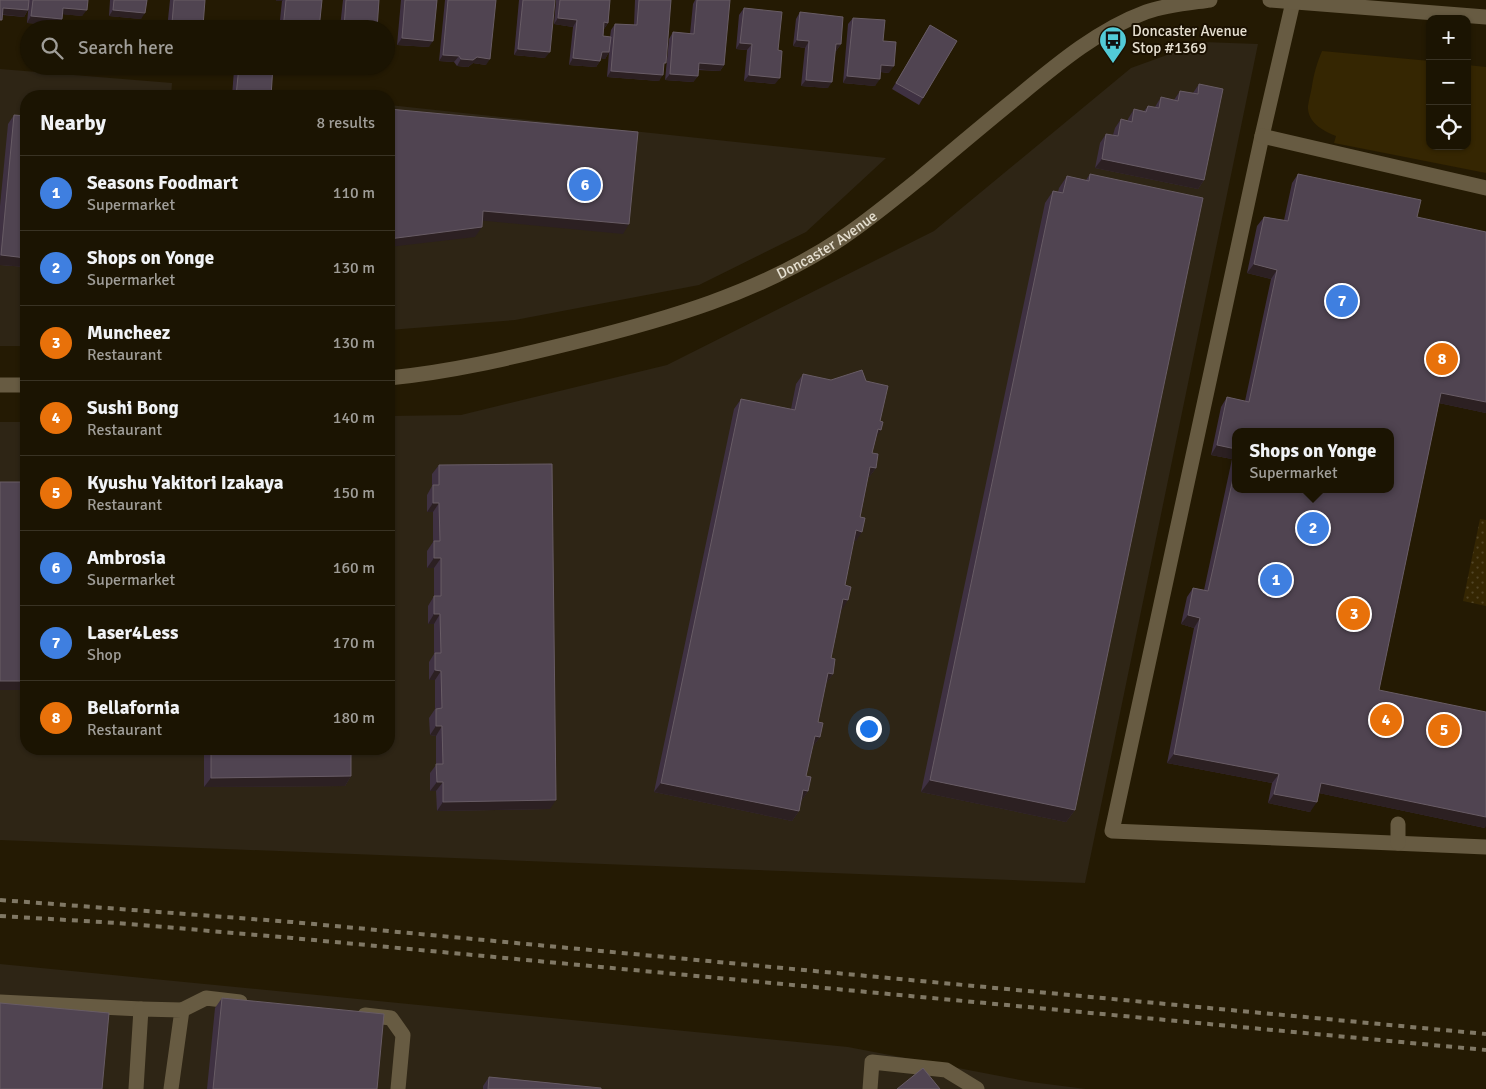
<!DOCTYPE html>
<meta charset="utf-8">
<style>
:root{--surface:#1b1402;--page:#241d0c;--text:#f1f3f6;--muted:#a09e99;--line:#393324;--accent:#0f766e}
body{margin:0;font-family:Signika,sans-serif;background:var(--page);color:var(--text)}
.controls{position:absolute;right:15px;top:15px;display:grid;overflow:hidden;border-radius:10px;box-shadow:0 1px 4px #0004}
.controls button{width:45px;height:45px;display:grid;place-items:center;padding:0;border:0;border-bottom:1px solid var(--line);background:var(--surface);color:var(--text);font:25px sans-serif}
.you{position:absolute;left:868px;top:728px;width:18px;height:18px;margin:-12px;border:4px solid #fff;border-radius:50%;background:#1a73e8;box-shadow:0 0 0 8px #1a73e833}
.badge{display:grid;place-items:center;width:32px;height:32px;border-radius:50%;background:var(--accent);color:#fff;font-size:16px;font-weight:700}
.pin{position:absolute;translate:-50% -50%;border:2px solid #fff;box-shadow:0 1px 5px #0006}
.popup{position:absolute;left:1232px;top:428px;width:162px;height:65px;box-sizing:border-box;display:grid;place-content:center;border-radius:10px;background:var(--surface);filter:drop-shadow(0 1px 4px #0005);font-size:16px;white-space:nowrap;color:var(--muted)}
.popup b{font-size:19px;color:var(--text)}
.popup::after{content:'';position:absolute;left:50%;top:100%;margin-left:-10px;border:10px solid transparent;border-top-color:var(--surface)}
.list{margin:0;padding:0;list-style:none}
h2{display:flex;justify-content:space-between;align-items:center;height:65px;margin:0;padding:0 20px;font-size:21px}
h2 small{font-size:16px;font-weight:400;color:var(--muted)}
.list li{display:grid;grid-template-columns:32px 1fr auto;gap:15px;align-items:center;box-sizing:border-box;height:75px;padding:0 20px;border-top:1px solid var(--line)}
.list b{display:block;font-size:19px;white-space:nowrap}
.list p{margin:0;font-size:16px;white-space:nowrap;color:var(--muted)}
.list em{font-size:16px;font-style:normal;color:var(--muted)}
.icon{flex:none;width:28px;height:28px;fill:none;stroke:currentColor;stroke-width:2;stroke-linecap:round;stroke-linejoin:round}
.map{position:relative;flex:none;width:1486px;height:1089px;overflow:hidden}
.search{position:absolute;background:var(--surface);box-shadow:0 1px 4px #0004;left:20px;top:20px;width:375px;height:55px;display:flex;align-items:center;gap:12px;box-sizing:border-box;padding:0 18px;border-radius:28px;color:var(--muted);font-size:19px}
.panel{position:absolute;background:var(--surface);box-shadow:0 1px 4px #0004;left:20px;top:90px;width:375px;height:665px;border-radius:20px}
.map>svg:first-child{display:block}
.commercial{fill:#2e2515}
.grass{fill:url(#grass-dots)}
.park{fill:#352602}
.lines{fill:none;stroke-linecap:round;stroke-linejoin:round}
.service{stroke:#675b42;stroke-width:15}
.tertiary{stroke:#675b42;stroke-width:15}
.rail{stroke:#807865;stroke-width:4;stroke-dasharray:6 6;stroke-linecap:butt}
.wall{fill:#3f3142;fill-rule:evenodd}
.shaded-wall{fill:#2c2022}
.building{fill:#504451;stroke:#685c65}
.labels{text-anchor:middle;stroke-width:4;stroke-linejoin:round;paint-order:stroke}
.poi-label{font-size:15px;fill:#e5dfd0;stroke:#1b1100;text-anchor:start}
.street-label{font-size:15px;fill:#e5dfd0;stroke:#1b1100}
</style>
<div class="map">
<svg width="1486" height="1089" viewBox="0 0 1486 1089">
<defs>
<pattern id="grass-dots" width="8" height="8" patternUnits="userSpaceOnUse" patternTransform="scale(1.25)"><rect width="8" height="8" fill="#352602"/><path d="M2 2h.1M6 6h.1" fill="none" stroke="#524526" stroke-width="1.8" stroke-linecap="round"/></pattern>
</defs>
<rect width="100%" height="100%" fill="#241a03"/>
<g class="commercial">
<path d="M1203 42 1258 44 1085 883 0 840V422H26V749H389V416L461 415 667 365 934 231 1131 68Z"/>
<path d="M0 69 172 83 171 96H26V346H0Z"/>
<path d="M389 105 886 158 806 232 699 285 515 320 389 330Z"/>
<path d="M0 964 848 1047 1031 1082 1086 1089H0Z"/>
</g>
<path class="grass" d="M1480 519 1486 520V606L1463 601Z"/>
<path class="park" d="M1322 51 1430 61V146H1467V65L1486 67V173L1334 143 1336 136C1323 131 1307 122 1308 106 1309 99 1311 92 1312 86 1314 73 1317 63 1322 51Z"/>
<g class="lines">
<g class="service">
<path d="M1293 2 1262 136 1112 831 1486 847"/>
<path d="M1262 136 1486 188"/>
<path d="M1398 824V843"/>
<path d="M0 1002 141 1009"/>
<path d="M182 1010 206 998 240 1002"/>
<path d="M365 1015 391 1018 403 1035 398 1089"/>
<path d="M136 1089 141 1009 182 1010 171 1089"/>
<path d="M870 1089 872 1062 946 1070 977 1089"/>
</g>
<g class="tertiary">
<path d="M1270 0 1486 17"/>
<path id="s1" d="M389 378C451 372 510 358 571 343 665 320 760 293 842 238 869 220 894 199 919 179 951 152 983 125 1015 99 1055 66 1097 30 1146 12 1166 5 1189 3 1210 0"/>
<path d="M0 385H26"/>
</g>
<g class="rail">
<path d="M0 900 292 922 1486 1034"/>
<path d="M0 916 118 923 292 938 1486 1050"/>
</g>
</g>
<g class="wall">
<path d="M0 0H88L82 16 63 14 62 19 58 25 27 23 29 1 28 10 24 17 3 15Z"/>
<path d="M110 0H147L141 19 109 16Z"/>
<path d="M170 0H205L200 29H167Z"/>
<path d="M276 0H322L319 29H279L282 1H276Z"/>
<path d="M343 0H379L377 29H322L324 26 340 27Z"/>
<path d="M401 0H437L429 47 397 45Z"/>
<path d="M445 0H496L486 65 473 63 468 67 457 66 454 62 439 61Z"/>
<path d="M519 0H555L545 58 514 55Z"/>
<path d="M556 0H610L608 23 604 29 603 36 610 37 611 30 615 24 634 25 635 0H671L664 66 659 81 607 77 609 52 605 59 601 58 600 61 596 67 569 65 573 27 554 24Z"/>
<path d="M695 0H726L724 65 720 71 698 70V76L693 82 665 80 669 39 673 32 690 34 693 4Z"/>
<path d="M744 8 778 50 775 84 744 81 747 50 736 49 739 15Z"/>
<path d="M800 12 841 44 836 51H835L828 88 801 86 805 48 793 46 796 19Z"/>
<path d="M853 18 883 41 889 73 880 72 875 86 843 83 848 24Z"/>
<path d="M930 25 923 98 919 105 892 89Z"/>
<path d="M237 66H273L271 96H232L234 70Z"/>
<path d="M316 66H338V69L334 75 316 73Z"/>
<path d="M1199 84 1204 180 1198 189 1095 168 1100 143 1106 134 1113 135 1115 128 1121 119 1128 121V119L1134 109 1144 111 1148 106 1155 107 1161 97 1174 100 1180 91 1193 93Z"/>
<path d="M14 115 26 267 0 265V206L8 124Z"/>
<path d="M1090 174 1075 810 1066 822 921 792 1045 203 1053 191 1058 192 1059 188 1067 176 1086 180Z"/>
<path d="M1298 174 1417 217 1486 232V413L1439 403 1379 690 1485 828 1319 793 1310 812 1268 803 1272 783 1167 763 1194 628 1181 624 1187 597 1193 588 1204 590 1232 459 1211 455 1221 407 1227 397 1245 401 1271 279 1247 273 1257 226 1264 217 1284 220 1292 183ZM1236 432 1390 489H1236Z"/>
<path d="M803 374 876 438 872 453 876 468 869 477H868L856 541 854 540 845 585 842 610 841 609 831 658 833 674 826 683 818 722 820 737 813 746 806 776 808 791 801 801 799 811 792 821 654 792 734 409 741 399 791 409 796 384Z"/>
<path d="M439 465 550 809 437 811 436 791H430V773L436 765V736L430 735 429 718 435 709V680H429V662L434 654V624H428V606L434 596V568H427V551L433 542V512H427V495L432 486V474Z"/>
<path d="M204 749H357L351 757V776L345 786 204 787Z"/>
<path d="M222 998 377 1089H207L215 1008Z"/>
<path d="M489 1077 601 1089H483V1086Z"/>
</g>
<g class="shaded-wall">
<path d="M276 0H283L282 1H276Z"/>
<path d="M3 8 28 10 24 17 0 14Z"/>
<path d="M63 8 87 10 82 16 59 14Z"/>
<path d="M113 10 145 13 141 19 109 16Z"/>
<path d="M31 16 62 19 58 25 27 23Z"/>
<path d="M558 18 577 20 573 27 554 24Z"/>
<path d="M604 22 608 23 604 29Z"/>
<path d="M172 23 181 24 178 29H167Z"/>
<path d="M402 38 433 41 429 47 397 45Z"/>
<path d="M797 40 809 41 805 48 793 46Z"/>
<path d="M740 43 752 44 747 50 736 49Z"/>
<path d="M836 44H841L836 51 831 50Z"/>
<path d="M518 49 550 52 545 58 514 55Z"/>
<path d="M602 52H609L605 59 597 58Z"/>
<path d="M443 55 459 56 454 62 439 61Z"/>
<path d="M477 57 490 59 486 65 473 63 468 67 457 66 461 59Z"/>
<path d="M573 58 600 61 596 67 569 65Z"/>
<path d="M699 63 724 65 720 71 694 69Z"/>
<path d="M881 65 894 66 889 73 876 71Z"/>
<path d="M320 67 338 69 334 75 316 73Z"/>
<path d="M611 71 663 75 659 81 607 77Z"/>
<path d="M670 74 698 76 693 82 665 80Z"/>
<path d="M749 75 780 78 775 84 744 81Z"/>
<path d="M847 76 880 79 875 86 843 83Z"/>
<path d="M806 80 832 82 828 88 801 86Z"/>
<path d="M1102 159 1204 180 1198 189 1095 168Z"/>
<path d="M483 211 629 224 623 234 476 220Z"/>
<path d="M482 227 475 237 389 247V239Z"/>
<path d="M1 255 26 258V267L0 265V257Z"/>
<path d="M1254 264 1277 270 1271 279 1247 273Z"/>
<path d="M1441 393 1486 402V413L1434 402Z"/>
<path d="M878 429 881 430 875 439Z"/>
<path d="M1217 445 1236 449V455L1232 459 1211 455Z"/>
<path d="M870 467 876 468 869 477 864 476Z"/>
<path d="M433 503H439L433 512H427Z"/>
<path d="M856 530 862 532 856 541 850 539Z"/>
<path d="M434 558H441L434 568H427Z"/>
<path d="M843 599 848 600 842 610 836 608Z"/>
<path d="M434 614H440L434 624H428Z"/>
<path d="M1188 615 1200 618 1194 628 1181 624Z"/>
<path d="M435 670 441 671 435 680H429Z"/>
<path d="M828 673 833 674 826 683 821 682Z"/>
<rect x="0" y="681" width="26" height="9"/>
<path d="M436 726H442L436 736 430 735Z"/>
<path d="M815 736 820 737 813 746 808 745Z"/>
<path d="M351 749H357L351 757Z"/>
<path d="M1174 754 1279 774 1272 783 1167 763Z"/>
<path d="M351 776 345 786 204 787 211 778Z"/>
<path d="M930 780 1075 810 1066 822 921 792Z"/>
<path d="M437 782H443L436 791H430Z"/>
<path d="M661 783 799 811 792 821 654 792Z"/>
<path d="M1321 783 1486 817V826L1485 828 1314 792Z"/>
<path d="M803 790 808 791 801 801Z"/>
<path d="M1274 794 1317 802 1310 812 1268 803Z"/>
<path d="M556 800 550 809 437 811 443 802Z"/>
</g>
<g class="building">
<path d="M0 0H29L28 10 3 8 2 20H0Z"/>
<path d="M33 0H88L87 10 63 8 62 19 31 16Z"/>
<path d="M114 0H147L145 13 113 10Z"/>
<path d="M174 0H205L203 26 200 25V29H181V24L172 23Z"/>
<path d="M286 0H322L319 29H283Z"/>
<path d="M346 0H379L377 29H323L324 26 344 28Z"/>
<path d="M405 0H437L433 41 402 38Z"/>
<path d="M448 0H496L490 59 477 57 473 60 461 59 459 56 443 55Z"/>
<path d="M523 0H555L550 52 518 49Z"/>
<path d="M560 0H610L608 23 604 22 603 36 611 37 609 52H602L600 61 573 58 577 20 558 18Z"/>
<path d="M639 0H671L666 63H664L663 75 611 71 615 24 637 25Z"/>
<path d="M697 0H730L724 65 699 63 698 76 670 74 673 32 694 34Z"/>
<path d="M744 8 782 12 778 50 782 51 780 78 749 75 752 44 740 43Z"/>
<path d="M800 12 843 17 841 44H836L832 82 806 80 809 41 797 40Z"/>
<path d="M853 18 885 20 883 41 896 42 894 66 881 65 880 79 847 76Z"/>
<path d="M930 25 957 41 923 98 896 83Z"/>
<path d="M239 66H273L271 96H236Z"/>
<path d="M320 66H338V69Z"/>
<path d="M1199 84 1223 89 1204 180 1102 159 1106 134 1118 136 1121 119 1132 122 1134 109 1146 112 1148 106 1159 108 1161 97 1178 101 1180 91 1198 94Z"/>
<path d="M389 109 638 132 629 224 483 211 482 227 389 239Z"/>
<path d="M14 115 26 116V258L1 255Z"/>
<path d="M1090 174 1203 198 1075 810 930 780 1053 191 1063 193 1067 176 1089 181Z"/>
<path d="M1298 174 1421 200 1417 217 1486 232V402L1441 393 1379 690 1486 712V817L1321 783 1317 802 1274 794 1279 774 1174 754 1200 618 1188 615 1193 588 1208 591 1236 465V489H1390V432H1236V449L1217 445 1227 397 1249 402 1277 270 1254 264 1264 217 1288 221Z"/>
<path d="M862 370 866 381 888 386 880 421 883 422 881 430 878 429 872 453 878 454 876 468 870 467 860 517 865 518 862 532 856 530 845 585 851 587 848 600 843 599 831 658 835 659 833 674 828 673 818 722 823 723 820 737 815 736 806 776 811 777 808 791 803 790 799 811 661 783 741 399 795 410 803 374 831 380Z"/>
<path d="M552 464 556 800 443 802V782H437L436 764H443L442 726H436V709L442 708 441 671 435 670V653H441L440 614H434V596H441V558H434V541H440L439 503H433V485H439V465Z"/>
<rect x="0" y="482" width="26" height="199"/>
<path d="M211 749H351V776L211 778Z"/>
<path d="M222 998 384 1014 377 1089H213Z"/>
<path d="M0 1003 109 1013 102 1089H0Z"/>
<path d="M923 1068 940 1089H897Z"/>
<path d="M489 1077 601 1088V1089H488Z"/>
</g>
<defs>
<g id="bus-pin" transform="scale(1.4375)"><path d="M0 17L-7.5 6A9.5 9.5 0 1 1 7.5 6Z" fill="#52cbd7" stroke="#1b1100"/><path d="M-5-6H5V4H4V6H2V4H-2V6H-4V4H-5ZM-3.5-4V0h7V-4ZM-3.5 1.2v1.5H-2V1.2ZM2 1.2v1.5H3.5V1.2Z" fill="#111"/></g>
</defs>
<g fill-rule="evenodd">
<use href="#bus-pin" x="1113" y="40"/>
</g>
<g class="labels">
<g class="poi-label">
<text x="1132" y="36">Doncaster Avenue<tspan x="1132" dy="17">Stop #1369</tspan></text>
</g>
<g class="street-label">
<text dy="5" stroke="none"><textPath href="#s1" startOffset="461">Doncaster Avenue</textPath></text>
</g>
</g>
</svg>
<div class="controls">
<button>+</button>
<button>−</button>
<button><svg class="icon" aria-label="locate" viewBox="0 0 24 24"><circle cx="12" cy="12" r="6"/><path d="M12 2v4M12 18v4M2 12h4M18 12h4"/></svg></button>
</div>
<div class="you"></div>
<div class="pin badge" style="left:1276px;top:580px;background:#3f7fe0">1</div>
<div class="pin badge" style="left:1313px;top:528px;background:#3f7fe0">2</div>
<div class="popup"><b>Shops on Yonge</b>Supermarket</div>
<div class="pin badge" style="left:1354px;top:614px;background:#e8710a">3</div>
<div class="pin badge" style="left:1386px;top:720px;background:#e8710a">4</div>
<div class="pin badge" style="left:1444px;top:730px;background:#e8710a">5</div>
<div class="pin badge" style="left:585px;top:185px;background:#3f7fe0">6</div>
<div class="pin badge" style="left:1342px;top:301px;background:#3f7fe0">7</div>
<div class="pin badge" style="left:1442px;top:359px;background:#e8710a">8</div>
<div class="search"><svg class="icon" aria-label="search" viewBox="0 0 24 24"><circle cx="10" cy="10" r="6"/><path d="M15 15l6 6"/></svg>Search here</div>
<section class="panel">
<h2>Nearby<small>8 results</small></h2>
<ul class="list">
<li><span class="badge" style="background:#3f7fe0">1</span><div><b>Seasons Foodmart</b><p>Supermarket</p></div><em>110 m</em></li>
<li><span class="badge" style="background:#3f7fe0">2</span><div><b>Shops on Yonge</b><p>Supermarket</p></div><em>130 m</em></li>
<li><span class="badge" style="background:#e8710a">3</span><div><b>Muncheez</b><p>Restaurant</p></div><em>130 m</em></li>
<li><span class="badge" style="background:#e8710a">4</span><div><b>Sushi Bong</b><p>Restaurant</p></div><em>140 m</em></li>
<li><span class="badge" style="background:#e8710a">5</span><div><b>Kyushu Yakitori Izakaya</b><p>Restaurant</p></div><em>150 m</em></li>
<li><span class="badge" style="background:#3f7fe0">6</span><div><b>Ambrosia</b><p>Supermarket</p></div><em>160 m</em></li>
<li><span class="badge" style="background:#3f7fe0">7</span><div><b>Laser4Less</b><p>Shop</p></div><em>170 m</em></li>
<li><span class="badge" style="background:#e8710a">8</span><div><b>Bellafornia</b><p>Restaurant</p></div><em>180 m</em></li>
</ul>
</section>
</div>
